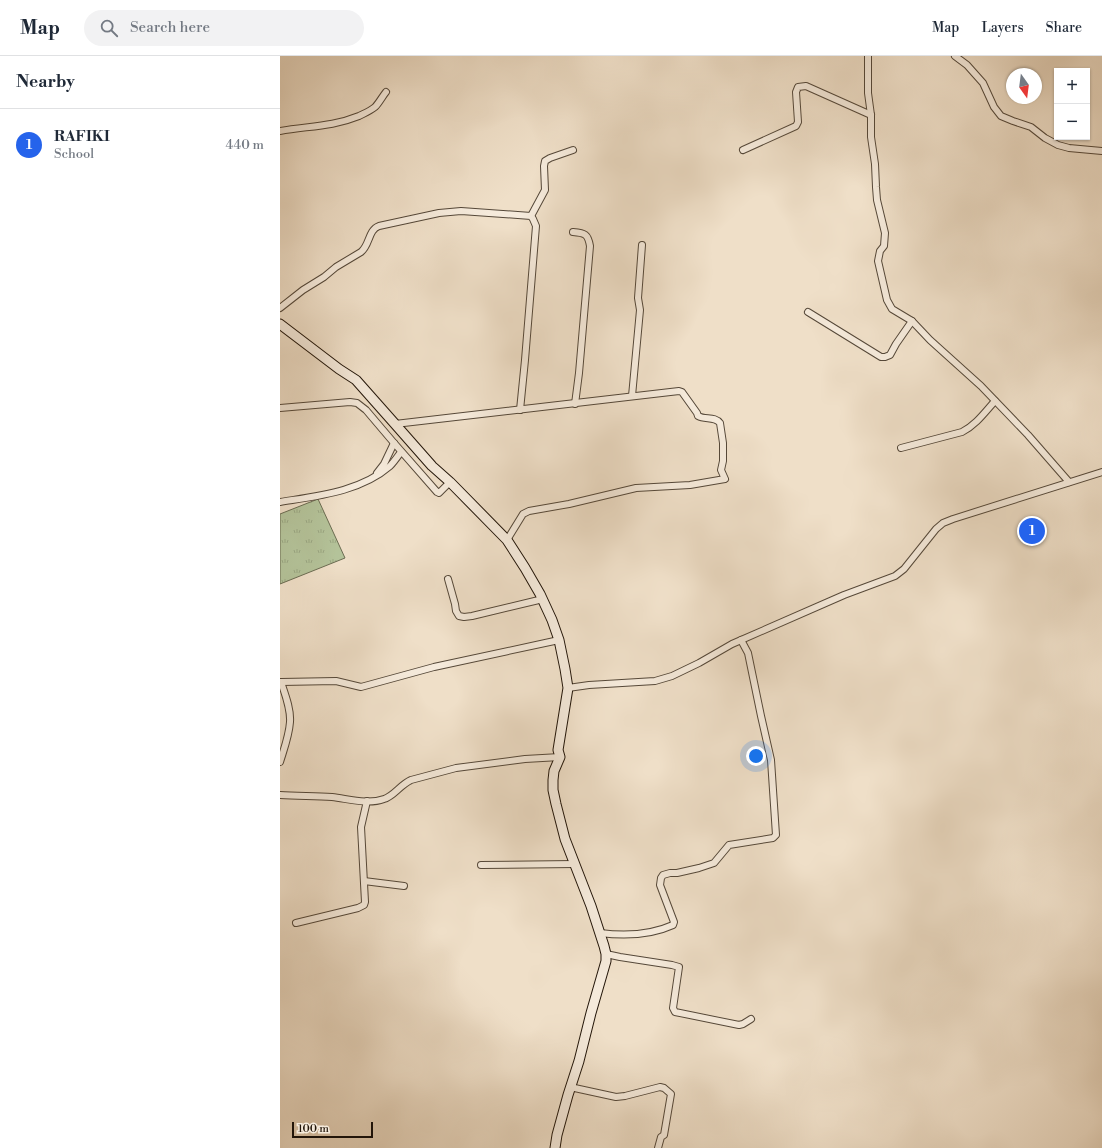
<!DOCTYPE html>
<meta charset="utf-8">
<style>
:root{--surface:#fff;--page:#f2f2f3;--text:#1f2937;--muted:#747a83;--line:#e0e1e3;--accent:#2563eb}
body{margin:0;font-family:"Libre Bodoni",serif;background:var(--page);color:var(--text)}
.controls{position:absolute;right:12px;top:12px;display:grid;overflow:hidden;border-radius:0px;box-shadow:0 1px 3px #0004}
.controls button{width:36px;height:36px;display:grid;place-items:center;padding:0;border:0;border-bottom:1px solid var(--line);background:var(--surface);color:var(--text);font:20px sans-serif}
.compass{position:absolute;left:726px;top:12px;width:36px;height:36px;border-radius:50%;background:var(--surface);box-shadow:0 1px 3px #0004;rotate:166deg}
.scale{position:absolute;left:12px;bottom:10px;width:81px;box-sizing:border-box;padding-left:4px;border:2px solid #221509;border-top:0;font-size:11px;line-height:14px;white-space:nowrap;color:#221509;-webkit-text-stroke:3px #f5eadb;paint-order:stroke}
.you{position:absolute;left:476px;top:700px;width:14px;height:14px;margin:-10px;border:3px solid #fff;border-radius:50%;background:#1a73e8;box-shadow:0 0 0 6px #1a73e833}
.badge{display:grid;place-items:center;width:26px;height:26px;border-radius:50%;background:var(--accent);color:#fff;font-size:13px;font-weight:700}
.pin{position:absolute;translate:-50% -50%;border:2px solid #fff;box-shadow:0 1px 4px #0006}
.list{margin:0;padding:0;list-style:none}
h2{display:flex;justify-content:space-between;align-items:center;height:52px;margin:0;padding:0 16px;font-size:17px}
h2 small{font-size:13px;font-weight:400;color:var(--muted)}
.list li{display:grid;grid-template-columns:26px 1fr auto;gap:12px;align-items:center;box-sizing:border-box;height:72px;padding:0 16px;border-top:1px solid var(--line)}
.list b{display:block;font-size:15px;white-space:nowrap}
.list p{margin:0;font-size:13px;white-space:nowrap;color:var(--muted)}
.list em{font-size:13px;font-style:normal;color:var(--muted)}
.icon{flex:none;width:22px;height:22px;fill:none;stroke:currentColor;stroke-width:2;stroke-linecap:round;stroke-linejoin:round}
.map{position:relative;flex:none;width:822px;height:1092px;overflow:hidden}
header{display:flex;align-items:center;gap:24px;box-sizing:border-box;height:56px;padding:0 20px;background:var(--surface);border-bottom:1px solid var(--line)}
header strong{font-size:19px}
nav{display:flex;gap:22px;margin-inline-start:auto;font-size:14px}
.search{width:280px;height:36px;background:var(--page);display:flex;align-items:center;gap:10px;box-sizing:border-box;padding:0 14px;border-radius:22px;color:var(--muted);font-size:15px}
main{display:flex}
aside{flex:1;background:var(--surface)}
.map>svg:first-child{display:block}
.park{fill:url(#park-tufts);stroke:#6b6c52}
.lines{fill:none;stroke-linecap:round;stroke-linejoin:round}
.street-casing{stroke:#554839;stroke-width:8}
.secondary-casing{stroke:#221509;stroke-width:11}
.street{stroke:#f5eadb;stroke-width:6}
.secondary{stroke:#f5eadb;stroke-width:9}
</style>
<header>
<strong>Map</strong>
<div class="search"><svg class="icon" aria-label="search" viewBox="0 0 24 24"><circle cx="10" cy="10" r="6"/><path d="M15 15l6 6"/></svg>Search here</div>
<nav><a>Map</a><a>Layers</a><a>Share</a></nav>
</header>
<main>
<aside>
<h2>Nearby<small></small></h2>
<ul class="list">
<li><span class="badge">1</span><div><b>RAFIKI</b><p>School</p></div><em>440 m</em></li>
</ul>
</aside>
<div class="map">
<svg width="822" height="1092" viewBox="0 0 822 1092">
<defs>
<pattern id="park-tufts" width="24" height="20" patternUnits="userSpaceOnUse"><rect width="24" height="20" fill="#b4c39a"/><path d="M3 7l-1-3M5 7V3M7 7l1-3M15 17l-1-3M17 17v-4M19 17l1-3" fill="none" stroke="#9aa783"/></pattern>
</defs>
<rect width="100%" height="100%" fill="#efdfc8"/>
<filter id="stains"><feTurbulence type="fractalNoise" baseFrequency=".005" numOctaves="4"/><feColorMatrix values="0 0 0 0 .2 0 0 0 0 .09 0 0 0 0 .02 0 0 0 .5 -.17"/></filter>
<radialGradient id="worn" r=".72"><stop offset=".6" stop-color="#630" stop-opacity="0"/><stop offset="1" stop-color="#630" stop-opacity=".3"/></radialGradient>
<path class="park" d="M38 443 65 502 0 528V458Z"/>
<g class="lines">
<g class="street-casing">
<g id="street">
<path d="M588 0V37L591 59V81L595 108 596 131 597 144 605 177 604 190 600 195 598 205 607 244 612 253 632 265 650 284 701 330 748 379 789 426"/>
<path d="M675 0 687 9 703 27 714 51 721 60 733 65 751 71 765 82 778 89 789 92 822 95"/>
<path d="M0 75C27 70 52 71 79 60 85 57 90 55 95 51 99 47 102 41 106 36"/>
<path d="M463 94 516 70 518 66 516 36 518 31 526 30 591 59"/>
<path d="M251 160 265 134 264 110 265 105 270 102 293 94"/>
<path d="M293 176C305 177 308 178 310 190L299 317 295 348"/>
<path d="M0 252 23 234 44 221 56 211 81 196C90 189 88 174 99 170L159 157 181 155 251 160 253 163 256 170 245 304 240 354"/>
<path d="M528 256 601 301H605L610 299 616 288 632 265"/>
<path d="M352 340 360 254 358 242 362 189"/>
<path d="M0 352 70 346 77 347 86 354 114 387 157 436 159 437 170 426"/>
<path d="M115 368 399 335 402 336 417 357 418 360C425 364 435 360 440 367L443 387V405L441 414 445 423 410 429 356 432 289 448 249 455 243 458 227 484"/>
<path d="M621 392 682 376C696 369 705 356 715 345"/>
<path d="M97 417 104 408 114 387"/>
<path d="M0 446C37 440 80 436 110 410 114 406 118 400 121 396"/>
<path d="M168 523 175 548 176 555 179 560 184 561 192 560 263 543"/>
<path d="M0 626H1C5 638 11 653 10 666 9 680 4 693 0 706"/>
<path d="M1 626 56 625 81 631 154 611 279 584"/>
<path d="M288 632 309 629 375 625 392 620 419 607 452 588 564 539 615 520 624 513 656 473 663 467 673 463 822 416"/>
<path d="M0 739C17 740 35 740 52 741 69 743 88 749 104 743 114 740 120 729 131 724L176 712 245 703 280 701"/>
<path d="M201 809 295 808"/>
<path d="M84 825 124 830"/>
<path d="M16 867 78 852 84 849 85 846 81 771 87 745"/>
<path d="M320 877C344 880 371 879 393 869L394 866 380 829 381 822 383 819 390 817H397L419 812 434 807 449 789 493 782 496 779 491 704 481 660 468 597 461 584"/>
<path d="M326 898 340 901 392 909 399 911 393 952 395 956 459 969 463 968 471 963"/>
<path d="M290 1031 336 1041 345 1040 380 1031 384 1032 391 1038 384 1079 381 1081 378 1092"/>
</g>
</g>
<g class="secondary-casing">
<path id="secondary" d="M0 268 59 313 76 324 115 368 152 410 170 426 227 484 245 512 260 538 272 564 279 584 285 613 288 632 278 694 280 701 274 715 273 724V734L276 748 285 783 311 850 324 890 326 898V905L311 957 299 1005 288 1039 277 1079 275 1092"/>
</g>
<use href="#street" class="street"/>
<use href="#secondary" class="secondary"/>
</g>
<rect width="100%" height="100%" filter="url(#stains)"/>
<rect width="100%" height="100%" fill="url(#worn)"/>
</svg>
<div class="controls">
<button>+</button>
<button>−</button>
</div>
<svg class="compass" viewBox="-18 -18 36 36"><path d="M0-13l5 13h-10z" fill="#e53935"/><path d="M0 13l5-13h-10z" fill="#747a83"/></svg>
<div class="scale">100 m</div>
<div class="you"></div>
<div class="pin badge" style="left:752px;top:475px">1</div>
</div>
</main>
